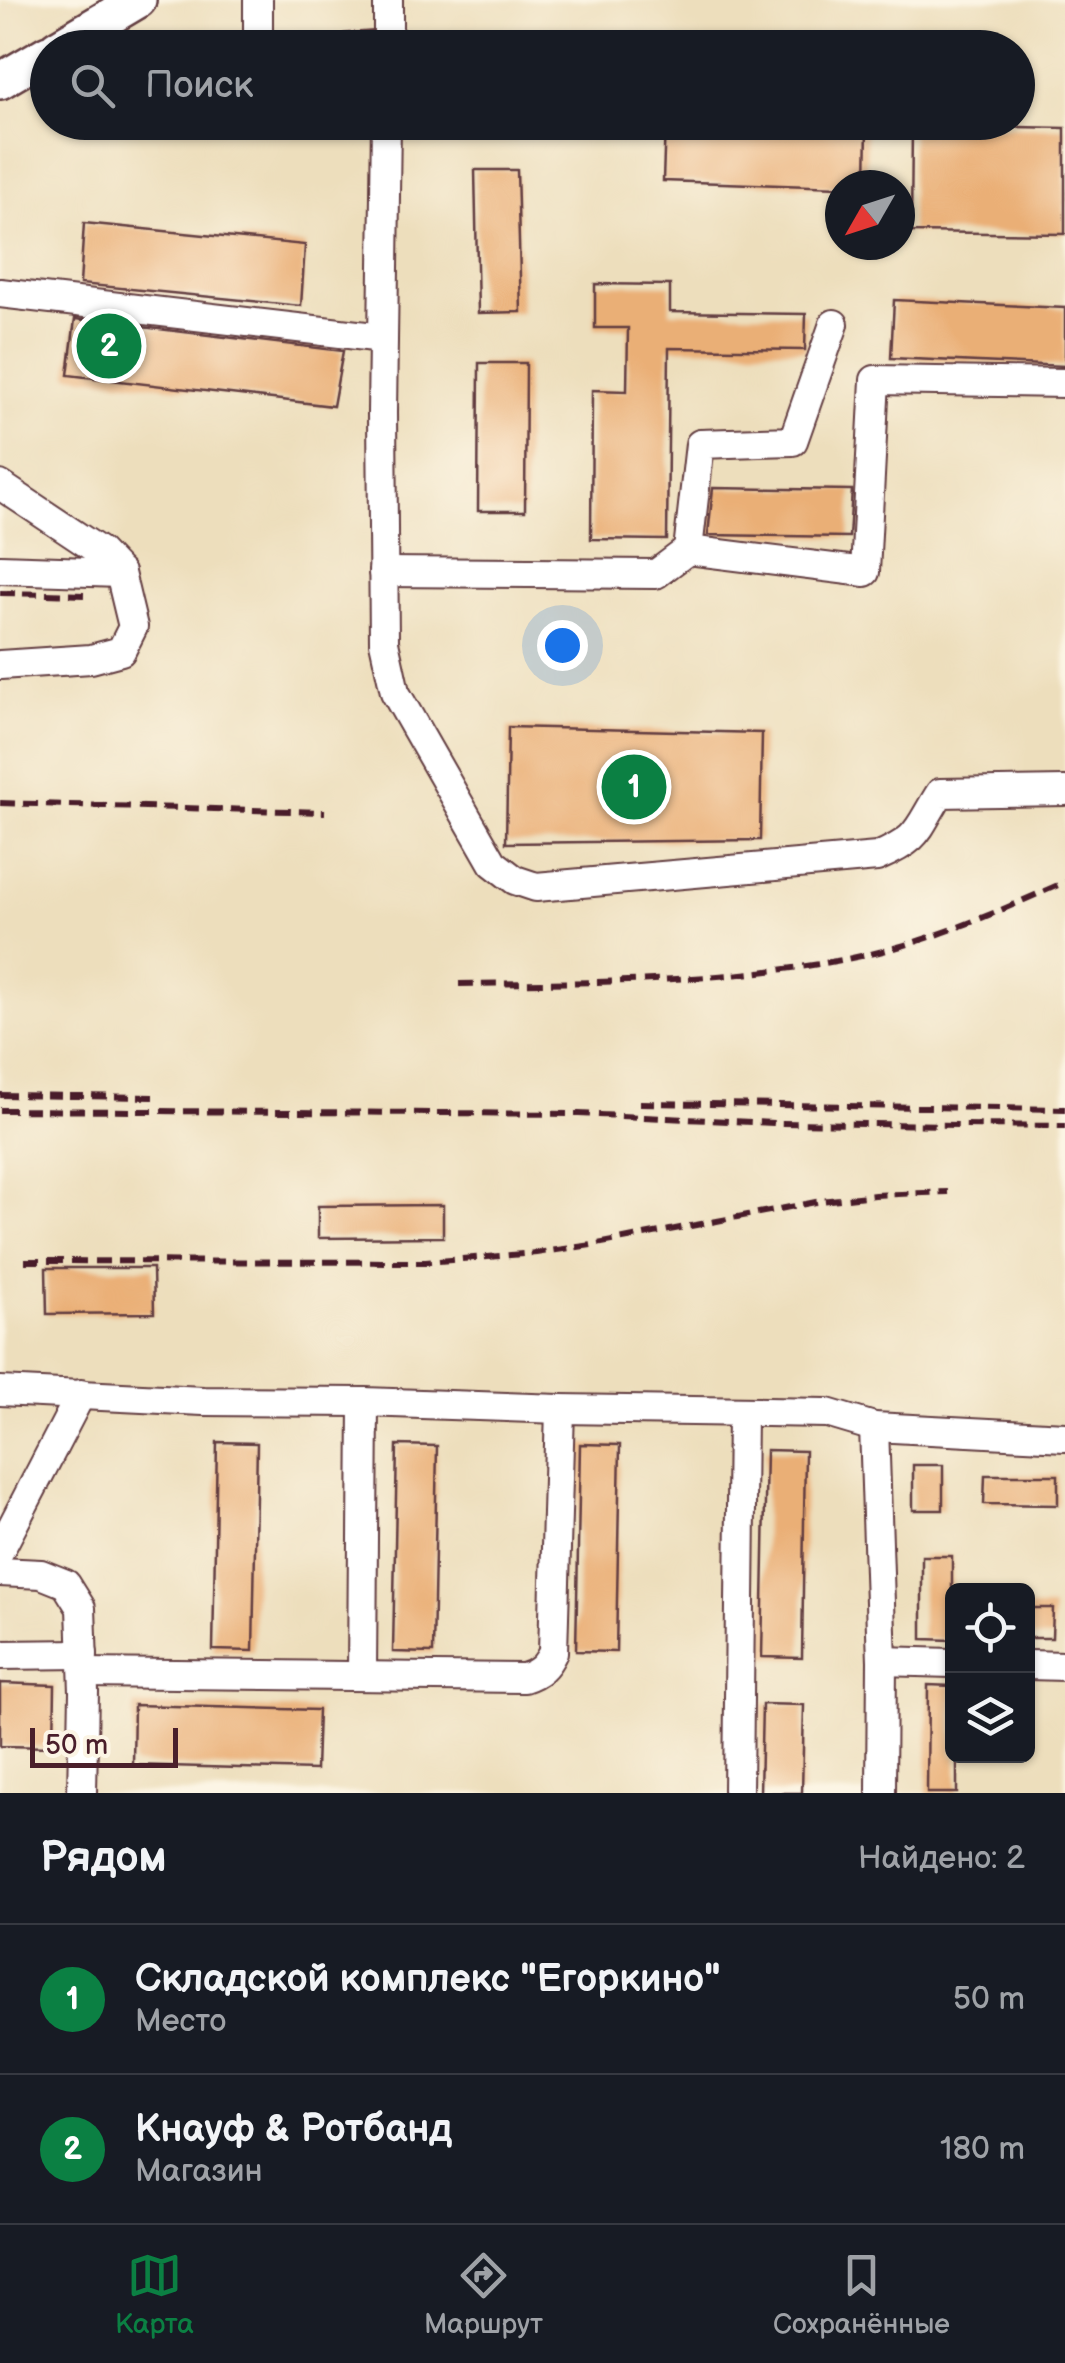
<!DOCTYPE html>
<html lang="ru">
<meta charset="utf-8">
<style>
:root{--surface:#171b24;--page:#20242c;--text:#f1f3f6;--muted:#9ea1a6;--line:#363941;--accent:#0b8043}
body{margin:0;font-family:"Balsamiq Sans",sans-serif;background:var(--page);color:var(--text)}
.controls{position:absolute;right:30px;bottom:30px;display:grid;overflow:hidden;border-radius:15px;box-shadow:0 2px 8px #0004}
.controls button{width:90px;height:90px;display:grid;place-items:center;padding:0;border:0;border-bottom:2px solid var(--line);background:var(--surface);color:var(--text);font:50px sans-serif}
.compass{position:absolute;left:825px;top:170px;width:90px;height:90px;border-radius:50%;background:var(--surface);box-shadow:0 2px 8px #0004;rotate:231deg}
.scale{position:absolute;left:30px;bottom:25px;width:148px;box-sizing:border-box;padding-left:10px;border:5px solid #4a1f2b;border-top:0;font-size:28px;line-height:35px;white-space:nowrap;color:#4a1f2b;-webkit-text-stroke:8px #fcf5e5;paint-order:stroke}
.you{position:absolute;left:562px;top:645px;width:35px;height:35px;margin:-25px;border:8px solid #fff;border-radius:50%;background:#1a73e8;box-shadow:0 0 0 15px #1a73e833}
.badge{display:grid;place-items:center;width:65px;height:65px;border-radius:50%;background:var(--accent);color:#fff;font-size:32px;font-weight:700}
.pin{position:absolute;translate:-50% -50%;border:5px solid #fff;box-shadow:0 2px 10px #0006}
.list{margin:0;padding:0;list-style:none}
h2{display:flex;justify-content:space-between;align-items:center;height:130px;margin:0;padding:0 40px;font-size:42px}
h2 small{font-size:32px;font-weight:400;color:var(--muted)}
.list li{display:grid;grid-template-columns:65px 1fr auto;gap:30px;align-items:center;box-sizing:border-box;height:150px;padding:0 40px;border-top:2px solid var(--line)}
.list b{display:block;font-size:38px;white-space:nowrap}
.list p{margin:0;font-size:32px;white-space:nowrap;color:var(--muted)}
.list em{font-size:32px;font-style:normal;color:var(--muted)}
.icon{flex:none;width:55px;height:55px;fill:none;stroke:currentColor;stroke-width:2;stroke-linecap:round;stroke-linejoin:round}
.map{position:relative;flex:none;width:1065px;height:1793px;overflow:hidden}
.search{position:absolute;background:var(--surface);box-shadow:0 2px 8px #0004;left:30px;right:30px;top:30px;height:110px;display:flex;align-items:center;gap:25px;box-sizing:border-box;padding:0 35px;border-radius:55px;color:var(--muted);font-size:38px}
.sheet{height:430px;background:var(--surface)}
nav{display:flex;justify-content:space-around;align-items:center;box-sizing:border-box;height:140px;border-top:2px solid var(--line);background:var(--surface);font-size:28px;color:var(--muted)}
nav a{display:grid;justify-items:center;gap:5px}
nav .on{color:var(--accent)}
.map>svg:first-child{display:block}
.building{fill:#eaaf76}
.lines{fill:none;stroke-linecap:round;stroke-linejoin:round}
.minor-casing{stroke:#623c41;stroke-width:32}
.major-casing{stroke:#623c41;stroke-width:40}
.minor{stroke:#fff;stroke-width:28}
.major{stroke:#fff;stroke-width:35}
.rail{stroke:#4a1f2b;stroke-width:6;stroke-dasharray:15 8;stroke-linecap:butt}
</style>
<div class="map">
<svg width="1065" height="1793" viewBox="0 0 1065 1793">
<rect width="100%" height="100%" fill="#fcf5e5"/>
<filter id="ink" filterUnits="userSpaceOnUse"><feTurbulence type="fractalNoise" baseFrequency=".01" numOctaves="2"/><feDisplacementMap in="SourceGraphic" scale="20" xChannelSelector="R" yChannelSelector="G"/><feConvolveMatrix kernelMatrix="1 2 1 2 8 2 1 2 1" color-interpolation-filters="sRGB"/></filter>
<filter id="wash" filterUnits="userSpaceOnUse"><feTurbulence type="fractalNoise" baseFrequency=".0048" numOctaves="4" result="noise"/><feDisplacementMap in="SourceGraphic" scale="40" xChannelSelector="R" yChannelSelector="G"/><feGaussianBlur stdDeviation="2.25" result="paint"/><feColorMatrix in="noise" values="0 0 0 0 0 0 0 0 0 0 0 0 0 0 0 0 0 1.4 0 .05"/><feComposite in="paint" operator="in"/></filter>
<g filter="url(#wash)">
<rect width="100%" height="100%" fill="#eddebc"/>
<g id="blocks">
<g class="building">
<path d="M665 122 867 124 866 185 840 187 663 181Z"/>
<path d="M912 125 1065 128V234L911 232Z"/>
<path d="M475 170H517L521 312 478 313Z"/>
<path d="M84 223 305 245 301 306 80 284Z"/>
<path d="M595 284 670 285V312L806 314 805 350 669 348 667 540 591 539 592 390 627 391 628 328H595Z"/>
<path d="M894 300 1065 308V366L891 358Z"/>
<path d="M75 319 343 351 333 406 68 375Z"/>
<path d="M479 363H526L525 511H478Z"/>
<path d="M713 488 852 490 849 537 708 535Z"/>
<path d="M508 727 762 733 760 840 506 843Z"/>
<path d="M443 1205V1237L318 1238V1206Z"/>
<path d="M46 1268H153L154 1313 47 1314Z"/>
<path d="M217 1442 257 1443 253 1651 213 1650Z"/>
<path d="M580 1444 620 1445 616 1652 576 1651Z"/>
<path d="M397 1445 437 1446 433 1653 393 1652Z"/>
<path d="M766 1450 805 1451 802 1658 762 1657Z"/>
<rect x="913" y="1465" width="30" height="45"/>
<path d="M985 1475H1058V1505L984 1504Z"/>
<path d="M922 1556H952V1640L922 1639Z"/>
<path d="M1028 1608H1053L1052 1638H1028Z"/>
<path d="M0 1683 55 1685 54 1747 0 1746Z"/>
<path d="M928 1685 952 1686V1756H957V1793H927Z"/>
<path d="M762 1704 804 1705 802 1793H760Z"/>
<path d="M134 1705 318 1710 316 1770 133 1765Z"/>
</g>
</g>
</g>
<g filter="url(#ink)">
<use href="#blocks" fill-opacity="0" stroke="#623c41" stroke-width="2.5"/>
<g class="lines">
<g class="minor-casing">
<g id="minor">
<path d="M258 48V0"/>
<path d="M348 48 388 45"/>
<path d="M388 48V0"/>
<path d="M386 122 382 413 384 642 395 692 493 863 515 880 536 887 877 857C921 838 916 831 940 793L1065 791"/>
<path d="M0 293 383 338"/>
<path d="M0 485 99 551 120 573 133 627 121 651 91 659 0 665"/>
<path d="M688 550 865 572 875 380 1065 383"/>
<path d="M0 569 120 573"/>
<path d="M383 572 656 574 688 550 700 444 793 441 834 324"/>
<path d="M0 1391 203 1401 364 1402 560 1409 827 1413 874 1427 1065 1437"/>
<path d="M874 1427 882 1661 881 1793"/>
<path d="M0 1550 81 1394"/>
<path d="M0 1572 41 1574 66 1584 81 1608 84 1692 82 1793"/>
<path d="M0 1655 83 1654"/>
<path d="M882 1661 952 1663"/>
<path d="M1028 1665 1065 1666"/>
<path d="M84 1673 524 1678C539 1673 546 1667 553 1652L560 1409"/>
<path d="M362 1676 364 1402"/>
<path d="M738 1793 742 1412"/>
</g>
</g>
<g class="major-casing">
<g id="major">
<path d="M57 48 138 0"/>
<path d="M0 81 48 53"/>
</g>
</g>
<use href="#minor" class="minor"/>
<use href="#major" class="major"/>
<g class="rail">
<path d="M0 593 87 595"/>
<path d="M0 803 325 812"/>
<path d="M459 984C596 982 744 984 879 952 944 936 1004 909 1065 882"/>
<path d="M0 1095 155 1097"/>
<path d="M640 1103 1065 1109"/>
<path d="M0 1110 579 1114 773 1123 1065 1126"/>
<path d="M25 1261 426 1262 536 1253 592 1245 821 1201 875 1195 948 1192"/>
</g>
</g>
</g>
</svg>
<div class="controls">
<button><svg class="icon" aria-label="locate" viewBox="0 0 24 24"><circle cx="12" cy="12" r="6"/><path d="M12 2v4M12 18v4M2 12h4M18 12h4"/></svg></button>
<button><svg class="icon" aria-label="layers" viewBox="0 0 24 24"><path d="M12 4l9 5-9 5-9-5zM3 14l9 5 9-5"/></svg></button>
</div>
<svg class="compass" viewBox="-18 -18 36 36"><path d="M0-13l5 13h-10z" fill="#e53935"/><path d="M0 13l5-13h-10z" fill="#9ea1a6"/></svg>
<div class="scale">50 m</div>
<div class="you"></div>
<div class="pin badge" style="left:634px;top:787px">1</div>
<div class="pin badge" style="left:109px;top:346px">2</div>
<div class="search"><svg class="icon" aria-label="search" viewBox="0 0 24 24"><circle cx="10" cy="10" r="6"/><path d="M15 15l6 6"/></svg>Поиск</div>
</div>
<section class="sheet">
<h2>Рядом<small>Найдено: 2</small></h2>
<ul class="list">
<li><span class="badge">1</span><div><b>Складской комплекс &quot;Егоркино&quot;</b><p>Место</p></div><em>50 m</em></li>
<li><span class="badge">2</span><div><b>Кнауф &amp; Ротбанд</b><p>Магазин</p></div><em>180 m</em></li>
</ul>
</section>
<nav>
<a class="on"><svg class="icon" aria-label="map" viewBox="0 0 24 24"><path d="M3 6l6-2 6 2 6-2v14l-6 2-6-2-6 2zM9 4v14M15 6v14"/></svg>Карта</a>
<a><svg class="icon" aria-label="directions" viewBox="0 0 24 24"><path d="M12 3l9 9-9 9-9-9zM9 14v-3h6M13 9l2 2-2 2"/></svg>Маршрут</a>
<a><svg class="icon" aria-label="saved" viewBox="0 0 24 24"><path d="M7 4h10v16l-5-4-5 4z"/></svg>Сохранённые</a>
</nav>
